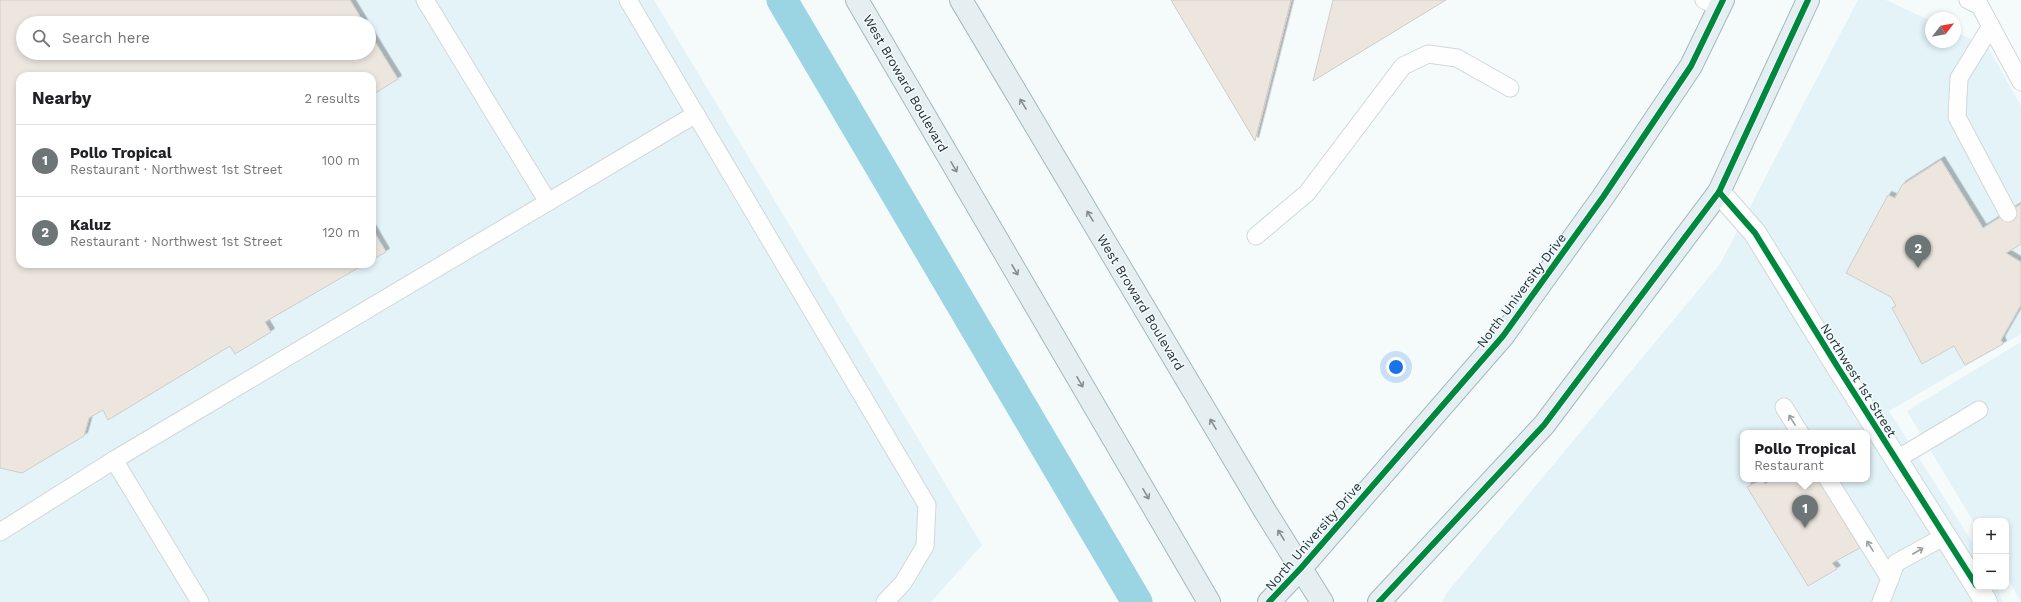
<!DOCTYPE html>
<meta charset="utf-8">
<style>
:root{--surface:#fff;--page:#f6f6f6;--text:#202124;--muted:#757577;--line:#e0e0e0;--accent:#6d7577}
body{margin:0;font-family:"Work Sans",sans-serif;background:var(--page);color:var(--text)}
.controls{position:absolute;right:12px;bottom:12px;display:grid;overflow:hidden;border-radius:8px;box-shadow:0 2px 6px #0003}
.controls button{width:36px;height:36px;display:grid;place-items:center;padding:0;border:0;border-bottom:1px solid var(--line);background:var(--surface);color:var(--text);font:20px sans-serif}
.compass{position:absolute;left:1925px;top:12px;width:36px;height:36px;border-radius:50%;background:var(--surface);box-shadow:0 2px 6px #0003;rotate:59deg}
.you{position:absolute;left:1396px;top:367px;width:14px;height:14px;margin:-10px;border:3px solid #fff;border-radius:50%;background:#1a73e8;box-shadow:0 0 0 6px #1a73e833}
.badge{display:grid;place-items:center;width:26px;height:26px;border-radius:50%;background:var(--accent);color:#fff;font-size:13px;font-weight:700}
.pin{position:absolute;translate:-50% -33px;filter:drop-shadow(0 1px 2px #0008)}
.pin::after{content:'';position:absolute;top:21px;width:14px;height:12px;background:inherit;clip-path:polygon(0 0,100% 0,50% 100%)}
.popup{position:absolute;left:1740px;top:430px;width:130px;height:52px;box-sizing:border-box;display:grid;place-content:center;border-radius:8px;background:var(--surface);filter:drop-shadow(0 1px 3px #0005);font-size:13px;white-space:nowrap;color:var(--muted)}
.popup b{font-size:15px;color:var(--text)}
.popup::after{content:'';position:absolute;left:50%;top:100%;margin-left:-8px;border:8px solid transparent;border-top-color:var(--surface)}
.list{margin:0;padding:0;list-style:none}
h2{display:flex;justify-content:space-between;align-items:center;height:52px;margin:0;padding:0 16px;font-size:17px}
h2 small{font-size:13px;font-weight:400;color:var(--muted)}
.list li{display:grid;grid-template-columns:26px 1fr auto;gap:12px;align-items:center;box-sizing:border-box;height:72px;padding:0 16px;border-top:1px solid var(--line)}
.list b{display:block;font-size:15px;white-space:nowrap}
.list p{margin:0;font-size:13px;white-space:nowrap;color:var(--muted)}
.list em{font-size:13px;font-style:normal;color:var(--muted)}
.icon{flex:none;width:22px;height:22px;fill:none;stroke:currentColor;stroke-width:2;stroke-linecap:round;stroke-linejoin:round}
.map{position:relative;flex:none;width:2021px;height:602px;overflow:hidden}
.search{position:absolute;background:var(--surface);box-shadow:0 2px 6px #0003;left:16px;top:16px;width:360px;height:44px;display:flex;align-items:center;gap:10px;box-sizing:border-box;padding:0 14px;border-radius:22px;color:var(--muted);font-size:15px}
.panel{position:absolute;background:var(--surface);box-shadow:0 2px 6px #0003;left:16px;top:72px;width:360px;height:196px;border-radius:12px}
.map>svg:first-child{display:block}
.built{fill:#e3f3f8;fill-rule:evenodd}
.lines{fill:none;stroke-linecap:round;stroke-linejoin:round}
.canal{stroke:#9bd4e3;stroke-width:31}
.building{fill:#ece6df;stroke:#cecdcb;filter:url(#shadow)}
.lane-casing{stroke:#d1d8da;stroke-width:19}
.street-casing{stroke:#d1d8da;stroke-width:24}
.primary-casing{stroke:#a5b9be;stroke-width:24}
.lane{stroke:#fefefe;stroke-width:17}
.street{stroke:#fefefe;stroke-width:22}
.primary{stroke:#e5eff2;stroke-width:22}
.cycleway-casing{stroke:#f2fbfe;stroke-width:8}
.cycleway{stroke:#00873e;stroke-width:6}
.oneway{stroke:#848e91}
.oneway2{stroke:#9ca0a1}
.labels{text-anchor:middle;stroke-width:3;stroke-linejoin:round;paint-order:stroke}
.street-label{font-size:13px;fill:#242d30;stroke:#f2fbfe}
</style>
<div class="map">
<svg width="2021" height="602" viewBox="0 0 2021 602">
<defs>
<filter id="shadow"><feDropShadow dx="3.5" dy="-3.5" stdDeviation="0" flood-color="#0004"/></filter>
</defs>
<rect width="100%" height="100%" fill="#f5fafb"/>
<g class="built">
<path d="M0 0H654L982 545 931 602H0ZM23 23H369V53H23ZM20 76H372V264H20Z"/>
<path d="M1858 0H1886L1931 21V42H1955V32L1988 47 2021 106V334L1889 411 1976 548V587H1997L2003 602H1443L1446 594 1720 264ZM1743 433H1867V479H1743Z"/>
<path d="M2021 342V601L2006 576V521H1976V526L1907 411Z"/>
</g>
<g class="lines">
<path class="canal" d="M782 0 1137 602"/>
</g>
<g class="building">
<path d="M0 0H350L364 23H23V53H369V32L398 79 372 95V76H20V264H365L265 322 271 332 235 354 230 346 108 420 103 410 89 418 84 436 22 473 0 468Z"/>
<path d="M1171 0H1291L1255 141Z"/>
<path d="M1333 0H1446L1313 81Z"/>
<path d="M1941 160 1983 228 2021 204V244L2006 253 2021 262V305L2001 340 2003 344 1965 365 1954 346 1922 364 1892 308 1896 306 1891 297 1846 273 1888 195 1895 198 1902 185Z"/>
<path d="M372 228 386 252 372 260Z"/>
<path d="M1763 479 1765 484 1773 479H1818L1860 548 1832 563 1837 569 1808 586 1747 487Z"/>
</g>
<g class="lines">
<g class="lane-casing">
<g id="lane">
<path d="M425 0 548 202"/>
<path d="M628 0 927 505 925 546 903 583 885 602"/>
<path d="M1704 0 1719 7"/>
<path d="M1968 0 1980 6 2021 82"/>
<path d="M1991 26 1959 78 1957 117 2008 213"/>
<path d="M1256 236 1307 193 1403 66 1428 54 1457 58 1510 88"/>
<path d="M1784 407 1800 433"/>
<path d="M1897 459 1979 410"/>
<path d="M114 460 200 602"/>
<path d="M1828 479 1890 579"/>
<path d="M0 532 114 460 696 114"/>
<path d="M1881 602 1896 563 1945 536"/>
</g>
</g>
<g class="street-casing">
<g id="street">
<path d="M1719 192 1755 233 1837 366 1976 585"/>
<path d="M1977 587 1986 602"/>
</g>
</g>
<g class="primary-casing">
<g id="primary">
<path d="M857 0 1209 602"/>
<path d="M961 0 1265 511 1322 602"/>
<path d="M1269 602 1301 568 1503 336 1603 197 1691 66 1723 0"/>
<path d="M1379 602 1544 425 1719 192 1808 0"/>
</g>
</g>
<use href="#lane" class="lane"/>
<use href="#street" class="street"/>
<use href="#primary" class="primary"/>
<g class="cycleway-casing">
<g id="cycleway">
<path d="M1719 192 1755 233 1837 366 1976 585"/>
<path d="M1269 602 1301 568 1503 336 1603 197 1691 66 1723 0"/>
<path d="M1379 602 1544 425 1719 192 1808 0"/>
</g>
</g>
<use href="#cycleway" class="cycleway"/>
</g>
<defs><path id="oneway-shaft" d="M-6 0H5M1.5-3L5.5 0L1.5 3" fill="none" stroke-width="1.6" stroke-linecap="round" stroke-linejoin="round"/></defs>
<g class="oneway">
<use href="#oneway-shaft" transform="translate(1023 104) rotate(-121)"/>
<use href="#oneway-shaft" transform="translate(954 167) rotate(60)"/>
<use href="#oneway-shaft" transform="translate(1090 216) rotate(-121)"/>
<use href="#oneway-shaft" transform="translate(1015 270) rotate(60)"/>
<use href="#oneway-shaft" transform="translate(1080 382) rotate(60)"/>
<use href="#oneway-shaft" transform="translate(1213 424) rotate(-121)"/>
<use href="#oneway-shaft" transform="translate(1146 494) rotate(60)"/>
<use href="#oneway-shaft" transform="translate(1281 535) rotate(-122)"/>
</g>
<g class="oneway2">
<use href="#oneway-shaft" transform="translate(1792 420) rotate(-122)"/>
<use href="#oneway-shaft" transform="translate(1870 546) rotate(-122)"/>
<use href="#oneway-shaft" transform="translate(1918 551) rotate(-30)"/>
</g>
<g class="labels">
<g class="street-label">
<text transform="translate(906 83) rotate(60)" y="5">West Broward Boulevard</text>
<text transform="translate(1521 290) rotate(-53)" y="5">North University Drive</text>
<text transform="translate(1141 302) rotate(59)" y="5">West Broward Boulevard</text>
<text transform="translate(1859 380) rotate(58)" y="5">Northwest 1st Street</text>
<text transform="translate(1313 536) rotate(-49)" y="5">North University Drive</text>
</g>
</g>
</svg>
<div class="controls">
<button>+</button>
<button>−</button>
</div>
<svg class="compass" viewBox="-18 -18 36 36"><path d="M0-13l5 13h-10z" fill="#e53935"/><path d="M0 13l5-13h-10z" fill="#757577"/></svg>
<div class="you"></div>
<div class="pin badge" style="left:1805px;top:528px">1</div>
<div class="popup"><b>Pollo Tropical</b>Restaurant</div>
<div class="pin badge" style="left:1918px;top:268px">2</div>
<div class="search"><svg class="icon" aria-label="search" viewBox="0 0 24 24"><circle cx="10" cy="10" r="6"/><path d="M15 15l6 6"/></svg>Search here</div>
<section class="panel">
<h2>Nearby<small>2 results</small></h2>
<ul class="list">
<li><span class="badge">1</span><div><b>Pollo Tropical</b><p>Restaurant · Northwest 1st Street</p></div><em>100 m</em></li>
<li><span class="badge">2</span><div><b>Kaluz</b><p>Restaurant · Northwest 1st Street</p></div><em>120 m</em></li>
</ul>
</section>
</div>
